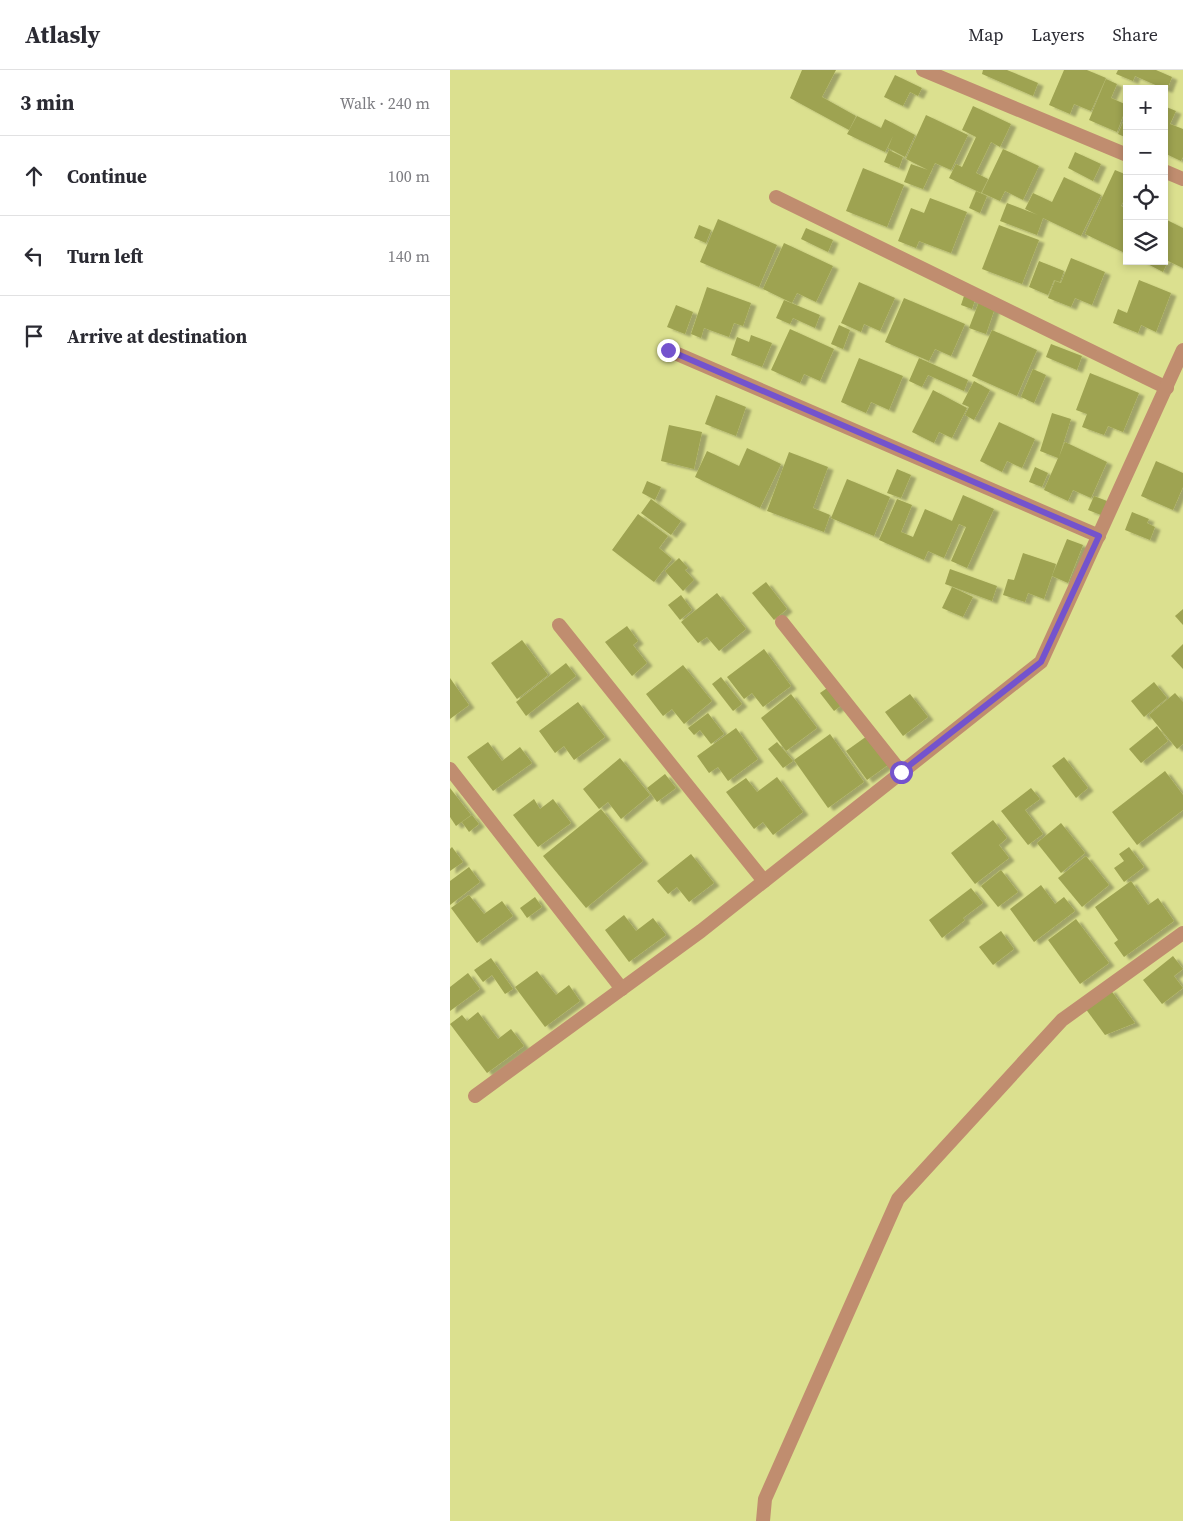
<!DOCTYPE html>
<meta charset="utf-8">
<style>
:root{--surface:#fff;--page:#f2f2f3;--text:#2b2b33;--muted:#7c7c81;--line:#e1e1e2}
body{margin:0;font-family:"Source Serif 4",serif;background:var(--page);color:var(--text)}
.controls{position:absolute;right:15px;top:15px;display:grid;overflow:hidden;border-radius:0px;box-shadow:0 2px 8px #0003}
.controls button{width:45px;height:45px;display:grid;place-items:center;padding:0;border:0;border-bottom:1px solid var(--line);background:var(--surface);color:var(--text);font:25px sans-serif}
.stop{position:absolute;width:15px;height:15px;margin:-11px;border:4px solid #7453cd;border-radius:50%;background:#fff}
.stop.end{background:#7453cd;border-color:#fff;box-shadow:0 1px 5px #0008}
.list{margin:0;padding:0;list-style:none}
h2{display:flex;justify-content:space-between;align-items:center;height:65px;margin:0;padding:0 20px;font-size:21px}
h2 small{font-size:16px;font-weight:400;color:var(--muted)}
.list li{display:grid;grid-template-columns:32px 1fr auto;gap:15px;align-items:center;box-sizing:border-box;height:80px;padding:0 20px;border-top:1px solid var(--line)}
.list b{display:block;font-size:19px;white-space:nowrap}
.list em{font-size:16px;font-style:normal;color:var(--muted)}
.icon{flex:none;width:28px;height:28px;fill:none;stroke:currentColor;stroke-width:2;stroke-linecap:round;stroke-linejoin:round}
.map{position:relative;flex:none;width:733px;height:1451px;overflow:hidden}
header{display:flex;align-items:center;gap:30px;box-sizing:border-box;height:70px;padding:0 25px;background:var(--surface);border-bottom:1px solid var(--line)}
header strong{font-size:24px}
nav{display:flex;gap:28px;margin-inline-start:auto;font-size:18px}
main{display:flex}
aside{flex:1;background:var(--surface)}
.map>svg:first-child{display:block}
.building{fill:#9ea351;filter:url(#shadow)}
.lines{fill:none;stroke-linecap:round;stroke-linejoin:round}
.minor{stroke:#c08d6f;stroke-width:14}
.route{stroke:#7453cd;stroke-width:6}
</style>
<header>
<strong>Atlasly</strong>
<nav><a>Map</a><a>Layers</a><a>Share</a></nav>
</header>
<main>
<aside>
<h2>3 min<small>Walk · 240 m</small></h2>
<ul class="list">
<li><svg class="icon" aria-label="ahead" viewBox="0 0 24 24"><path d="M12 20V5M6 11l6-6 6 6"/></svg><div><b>Continue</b></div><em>100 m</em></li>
<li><svg class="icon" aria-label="left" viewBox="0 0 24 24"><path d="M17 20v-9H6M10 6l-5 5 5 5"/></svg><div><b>Turn left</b></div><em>140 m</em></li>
<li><svg class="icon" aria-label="arrive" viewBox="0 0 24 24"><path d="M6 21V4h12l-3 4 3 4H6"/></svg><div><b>Arrive at destination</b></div></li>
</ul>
</aside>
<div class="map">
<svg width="733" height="1451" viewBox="0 0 733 1451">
<defs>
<filter id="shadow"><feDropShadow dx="5.5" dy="3" stdDeviation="1" flood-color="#0004"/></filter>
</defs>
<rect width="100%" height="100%" fill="#dbe08f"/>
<g class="building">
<path d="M352 0H386L372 27 406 46 399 60 340 28Z"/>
<path d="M533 0H557L588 13 583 26 532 4Z"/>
<path d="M614 0H637L656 8 641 41 624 34 620 44 599 35Z"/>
<path d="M668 0H706L722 7 717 20 685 6 683 11 666 4Z"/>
<path d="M445 5 472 18 468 26 460 22 453 36 434 27Z"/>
<path d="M656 9 667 14 661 28 677 35 667 62 639 50Z"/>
<path d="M523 36 561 54 550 77 541 72 526 103 538 109 531 123 499 108 506 94 512 97 526 67 512 60Z"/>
<path d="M714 36 726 41 720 54 733 59V87L731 91 714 83Z"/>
<path d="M677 43V68L668 64Z"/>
<path d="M476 45 518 65 501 100 485 93 473 119 454 112 461 94 478 100 456 89Z"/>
<path d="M407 46 431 58 435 49 465 65 455 87 438 78 443 66 435 82 397 64Z"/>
<path d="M553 79 589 96 573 130 555 121 550 131 532 123Z"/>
<path d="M439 80 453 87 449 98 434 92Z"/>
<path d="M625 82 651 94 643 111 618 98Z"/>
<path d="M413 98 454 115 437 157 396 141Z"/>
<path d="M665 100 677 105V124L671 136 677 139V184L635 164Z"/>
<path d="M614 107 651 125 631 166 593 148 587 165 550 151 557 133 588 145 575 139 583 123 602 132Z"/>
<path d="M526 121 537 126 530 143 519 138Z"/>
<path d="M480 128 517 142 501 183 469 171 466 178 448 171 461 138 474 143Z"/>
<path d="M268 149 327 175 309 217 250 192Z"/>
<path d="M717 150 733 158V198L718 191 713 202 692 191H714V156Z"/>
<path d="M249 155 261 160 256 173 244 168Z"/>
<path d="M549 155 589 170 572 214 532 199Z"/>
<path d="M356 158 383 170 378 182 351 169Z"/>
<path d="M334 173 383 196 366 232 347 223 342 233 313 219Z"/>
<path d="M621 188 655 202 642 235 625 228 621 237 598 228 605 211 614 214 611 213Z"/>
<path d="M589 191 614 201 610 212 604 210 598 225 579 217Z"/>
<path d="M689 210 721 223 706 262 691 255 688 263 663 253 668 239 677 243Z"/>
<path d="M409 212 445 228 430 261 414 254 411 262 391 253Z"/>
<path d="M257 217 301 233 293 256 284 253 279 267 254 258 251 268 241 264Z"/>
<path d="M514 226 525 230 522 239 511 235Z"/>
<path d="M454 228 515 254 501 286 485 279 479 291 435 272Z"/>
<path d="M334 230 370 245 365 258 343 248 340 254 326 248Z"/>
<path d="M529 232 545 238 536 264 519 258Z"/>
<path d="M226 235 243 242 235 264 217 257Z"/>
<path d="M389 255 400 260 393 279 381 274Z"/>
<path d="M340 259 384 279 370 311 354 304 350 313 321 300Z"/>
<path d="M542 260 587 280 567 326 522 306Z"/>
<path d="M301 265 322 273 312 297 281 285 287 267 299 272Z"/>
<path d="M601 274 632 286 627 300 596 287Z"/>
<path d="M409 288 453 306 439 340 421 332 416 343 391 332Z"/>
<path d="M469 288 518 310 514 321 478 305 472 317 459 311Z"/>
<path d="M583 299 596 305 584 333 571 327Z"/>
<path d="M640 303 689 323 673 362 658 356 654 365 632 357 637 344 626 340Z"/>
<path d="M524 311 540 320 524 350 515 345 519 337 512 334Z"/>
<path d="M483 320 517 338 502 368 489 362 484 373 462 362Z"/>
<path d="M266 325 296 337 286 366 255 354Z"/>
<path d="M602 343 621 349 609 387 615 372 657 392 641 428 623 420 618 431 594 420 608 388 590 381Z"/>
<path d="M549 352 585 369 572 398 557 391 552 402 530 391Z"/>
<path d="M219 355 252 362 244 399 211 391Z"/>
<path d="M297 378 331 394 310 438 245 407 257 381 289 396Z"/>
<path d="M339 382 378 397 363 438 380 445 374 462 317 441Z"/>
<path d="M706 391 733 403V417L723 440 691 426Z"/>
<path d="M585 397 598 403 592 417 579 412Z"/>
<path d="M447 399 461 405 451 428 437 423Z"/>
<path d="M397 409 440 427 424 466 381 448Z"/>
<path d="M197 411 211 417 205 430 192 423Z"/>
<path d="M513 425 544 439 517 498 501 491 516 457 509 454 494 488 478 481 474 490 429 470 447 429 462 435 451 462 463 467 475 439 502 451Z"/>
<path d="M644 426 657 431 651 445 638 440Z"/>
<path d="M201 429 231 451 221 465 191 443Z"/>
<path d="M682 442 699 449 697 453 705 457 700 470 675 460Z"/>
<path d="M188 444 218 466 209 478 222 489 204 512 162 480Z"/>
<path d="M617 469 633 475 618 513 602 506Z"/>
<path d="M573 483 606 494 594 529 578 523 575 532 553 525 558 509 564 510Z"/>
<path d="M229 488 238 498 235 500 244 510 233 521 215 501Z"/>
<path d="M500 499 547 516 542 531 495 514Z"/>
<path d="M316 512 337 539 324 550 302 523Z"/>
<path d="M502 517 523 527 513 547 492 538Z"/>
<path d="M267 523 296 559 269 581 257 567 248 573 231 552Z"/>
<path d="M231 525 242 540 230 550 218 535Z"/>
<path d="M733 539V555L725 546Z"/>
<path d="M177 556 188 571 183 575 197 593 182 606 155 572Z"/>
<path d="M72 570 98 605 67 629 41 593Z"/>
<path d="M733 574V599L721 586Z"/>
<path d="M314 579 341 616 313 637 302 623 294 629 277 607Z"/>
<path d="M116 593 126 606 76 646 66 632Z"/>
<path d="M233 595 262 631 234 654 222 639 213 646 196 624Z"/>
<path d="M271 607 292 634 283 641 262 614Z"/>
<path d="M0 608 19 635 0 649Z"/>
<path d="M704 612 717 628 694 647 681 631Z"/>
<path d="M380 616 393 634 384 641 370 623Z"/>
<path d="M725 623 733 632V674L727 679 699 645Z"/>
<path d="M341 624 367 658 336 681 311 648Z"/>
<path d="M460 624 478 647 453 666 435 642Z"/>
<path d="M128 632 155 667 124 690 114 676 105 683 89 661Z"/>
<path d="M258 643 274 664 261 674 250 660 244 665 238 658Z"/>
<path d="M707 656 718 671 691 693 679 679Z"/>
<path d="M286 658 308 689 278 711 268 697 259 703 247 686Z"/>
<path d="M380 664 414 712 378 738 344 690Z"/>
<path d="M417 666 438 695 417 710 396 681Z"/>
<path d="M38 672 52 691 70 677 82 693 43 721 17 687Z"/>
<path d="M327 672 343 691 333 698 318 679Z"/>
<path d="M614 687 638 718 626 728 602 696Z"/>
<path d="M170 688 200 725 171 749 158 732 149 739 133 719Z"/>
<path d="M715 701 733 725V740L687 775 662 742Z"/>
<path d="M215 704 226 718 207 732 197 718Z"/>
<path d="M327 707 353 742 323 765 313 752 304 759 276 722 296 708 307 722Z"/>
<path d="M0 718 21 745 6 756 0 747Z"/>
<path d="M581 718 590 729 575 740 593 764 578 775 551 741Z"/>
<path d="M84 729 90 739 103 729 121 753 88 777 63 745Z"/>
<path d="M151 739 193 791 136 838 93 786Z"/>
<path d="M22 745 29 754 19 762 12 752Z"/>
<path d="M543 750 557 768 549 775 559 788 525 814 501 783Z"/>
<path d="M611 753 635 783 611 803 587 773Z"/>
<path d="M2 777 13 792 0 801V779Z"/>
<path d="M679 777 694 797 674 812 664 798 674 791 669 784Z"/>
<path d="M241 784 264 813 239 832 227 817 218 824 207 811Z"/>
<path d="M636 786 659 815 632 837 608 808Z"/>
<path d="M19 797 30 812 0 835V811Z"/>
<path d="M551 800 568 822 548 837 531 816Z"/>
<path d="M681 811 698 835 708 828 724 851 674 887 664 873 668 870 645 837Z"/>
<path d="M591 815 605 834 614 827 625 841 584 872 560 839Z"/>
<path d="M521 818 533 833 513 848 515 850 492 868 479 850Z"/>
<path d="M19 825 34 844 52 831 63 846 27 873 1 838Z"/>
<path d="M85 827 92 837 77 848 70 838Z"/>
<path d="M174 845 186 861 203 848 216 865 179 892 155 860Z"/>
<path d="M626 849 659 893 630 914 598 870Z"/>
<path d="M551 861 564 879 543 895 529 877Z"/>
<path d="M723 886 733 899 724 906 733 918 712 934 693 910Z"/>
<path d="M41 888 63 919 55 924 42 905 33 912 24 900Z"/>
<path d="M87 901 106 925 119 915 130 931 95 957 65 917Z"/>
<path d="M18 903 30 919 0 941V917Z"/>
<path d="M660 919 685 953 655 965 635 938Z"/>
<path d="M28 942 48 969 61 959 74 976 37 1003 0 954 12 945 17 951Z"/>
</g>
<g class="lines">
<g class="minor">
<path d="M473 0 677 85"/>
<path d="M714 101 733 109"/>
<path d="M326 127 717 318"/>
<path d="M218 280 649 466"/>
<path d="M332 552 451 702"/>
<path d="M109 555 314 811"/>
<path d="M0 699 172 919"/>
<path d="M25 1026 251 861 591 592 733 280"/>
<path d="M313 1451 315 1429 448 1129 612 950 733 863"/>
</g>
</g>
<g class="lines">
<path class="route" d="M218 280 649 466 591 592 451 702"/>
</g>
</svg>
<div class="controls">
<button>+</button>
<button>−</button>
<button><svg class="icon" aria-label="locate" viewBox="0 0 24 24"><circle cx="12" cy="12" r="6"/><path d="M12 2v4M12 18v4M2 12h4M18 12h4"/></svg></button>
<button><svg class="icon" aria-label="layers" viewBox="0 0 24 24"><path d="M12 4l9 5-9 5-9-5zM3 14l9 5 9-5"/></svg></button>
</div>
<div class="stop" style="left:451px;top:702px"></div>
<div class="stop end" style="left:218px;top:280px"></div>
</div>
</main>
